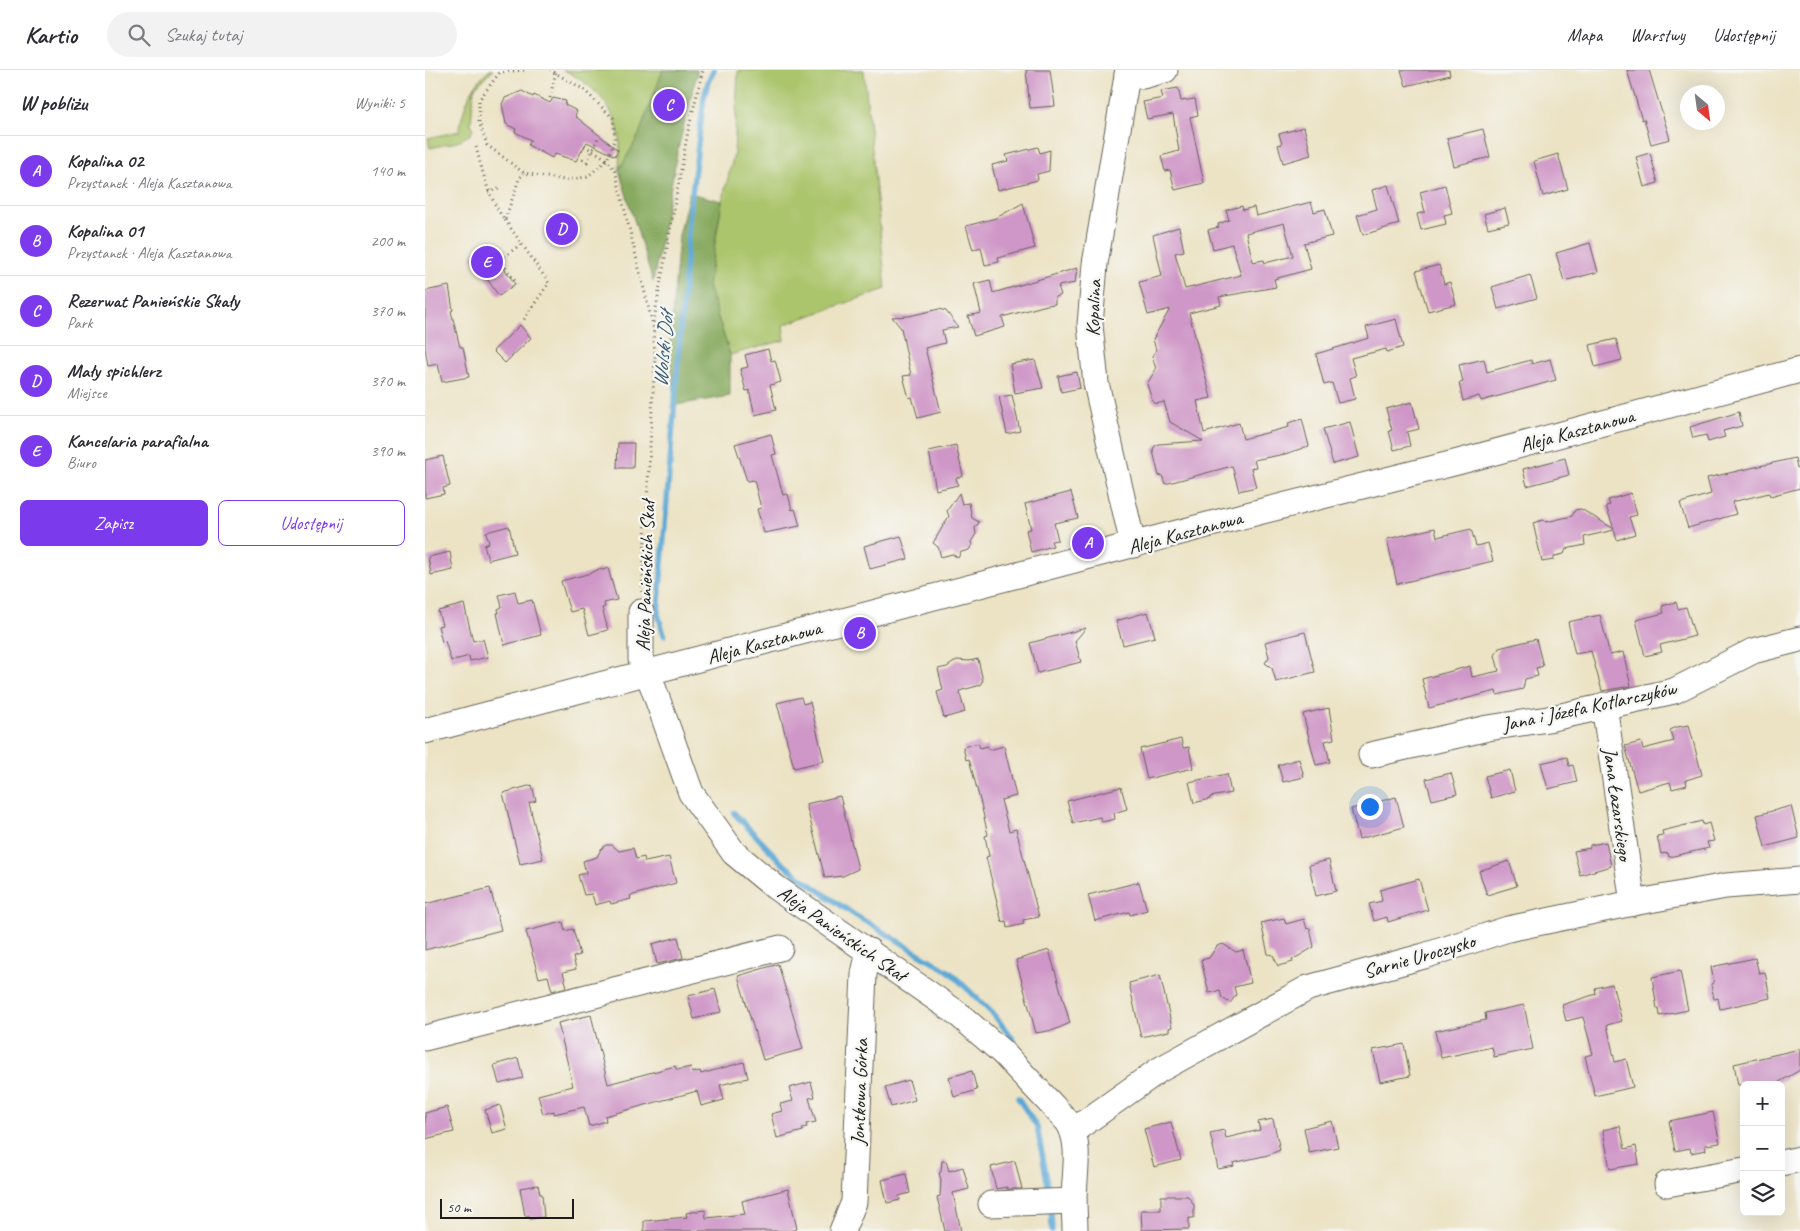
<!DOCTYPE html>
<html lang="pl">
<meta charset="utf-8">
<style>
:root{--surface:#fff;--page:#f2f2f3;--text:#2b2b33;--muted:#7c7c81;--line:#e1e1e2;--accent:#7c3aed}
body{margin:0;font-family:Caveat,sans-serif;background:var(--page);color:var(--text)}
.controls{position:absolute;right:15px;bottom:15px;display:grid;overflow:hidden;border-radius:8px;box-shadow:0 5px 20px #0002}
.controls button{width:45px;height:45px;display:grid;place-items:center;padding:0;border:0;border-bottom:1px solid var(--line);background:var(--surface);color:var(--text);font:25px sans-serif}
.compass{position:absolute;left:1255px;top:15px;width:45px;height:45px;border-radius:50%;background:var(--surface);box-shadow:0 5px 20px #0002;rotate:151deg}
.scale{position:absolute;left:15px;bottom:12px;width:134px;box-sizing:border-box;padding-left:5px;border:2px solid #1c1c1c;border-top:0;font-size:14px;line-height:18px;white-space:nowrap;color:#1c1c1c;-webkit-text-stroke:4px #f6f6f2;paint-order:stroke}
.you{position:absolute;left:944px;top:736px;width:18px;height:18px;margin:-12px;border:4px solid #fff;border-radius:50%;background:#1a73e8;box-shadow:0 0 0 8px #1a73e833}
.badge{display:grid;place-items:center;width:32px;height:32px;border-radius:50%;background:var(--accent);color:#fff;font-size:16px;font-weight:700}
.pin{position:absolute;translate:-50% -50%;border:2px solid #fff;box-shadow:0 1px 5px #0006}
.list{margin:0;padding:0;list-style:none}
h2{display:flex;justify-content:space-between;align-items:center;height:65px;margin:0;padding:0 20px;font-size:21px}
h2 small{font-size:16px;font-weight:400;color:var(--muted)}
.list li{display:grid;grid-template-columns:32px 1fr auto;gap:15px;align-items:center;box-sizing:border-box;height:70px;padding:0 20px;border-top:1px solid var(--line)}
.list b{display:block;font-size:19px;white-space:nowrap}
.list p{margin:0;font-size:16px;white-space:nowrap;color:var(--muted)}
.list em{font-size:16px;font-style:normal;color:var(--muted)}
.actions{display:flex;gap:10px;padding:15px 20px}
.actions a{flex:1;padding:11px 0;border:1px solid var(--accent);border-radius:8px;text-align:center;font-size:18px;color:var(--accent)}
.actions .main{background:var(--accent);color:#fff}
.icon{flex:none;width:28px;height:28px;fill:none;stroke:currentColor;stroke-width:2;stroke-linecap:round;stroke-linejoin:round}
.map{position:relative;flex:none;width:1375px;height:1161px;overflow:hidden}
header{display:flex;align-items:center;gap:30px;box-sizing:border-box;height:70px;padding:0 25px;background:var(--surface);border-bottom:1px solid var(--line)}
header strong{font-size:24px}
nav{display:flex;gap:28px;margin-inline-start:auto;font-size:18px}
.search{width:350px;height:45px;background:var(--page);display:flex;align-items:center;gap:12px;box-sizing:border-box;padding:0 18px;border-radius:28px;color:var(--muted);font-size:19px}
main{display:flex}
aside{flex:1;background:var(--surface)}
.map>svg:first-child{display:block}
.green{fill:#abc56c;stroke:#647044}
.forest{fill:#88aa60;stroke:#52633e}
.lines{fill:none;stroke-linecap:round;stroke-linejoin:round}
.stream{stroke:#5ca8d5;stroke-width:5.5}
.building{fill:#cf97c7;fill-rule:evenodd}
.minor-casing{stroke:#656257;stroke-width:27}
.path{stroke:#656257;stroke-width:3;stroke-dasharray:1 4;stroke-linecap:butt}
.minor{stroke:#fff;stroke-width:25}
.labels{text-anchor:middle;stroke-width:4.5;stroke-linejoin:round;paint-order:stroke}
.street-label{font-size:20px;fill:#1c1c1c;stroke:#f6f6f2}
.water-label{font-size:21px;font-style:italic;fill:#395b6f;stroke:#f6f6f2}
</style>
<header>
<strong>Kartio</strong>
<div class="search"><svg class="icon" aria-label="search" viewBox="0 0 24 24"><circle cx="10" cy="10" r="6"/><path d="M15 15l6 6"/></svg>Szukaj tutaj</div>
<nav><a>Mapa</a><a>Warstwy</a><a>Udostępnij</a></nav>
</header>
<main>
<aside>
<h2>W pobliżu<small>Wyniki: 5</small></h2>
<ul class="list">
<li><span class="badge">A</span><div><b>Kopalina 02</b><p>Przystanek · Aleja Kasztanowa</p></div><em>140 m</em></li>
<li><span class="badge">B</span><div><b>Kopalina 01</b><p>Przystanek · Aleja Kasztanowa</p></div><em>200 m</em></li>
<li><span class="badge">C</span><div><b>Rezerwat Panieńskie Skały</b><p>Park</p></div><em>370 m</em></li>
<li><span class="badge">D</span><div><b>Mały spichlerz</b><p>Miejsce</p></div><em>370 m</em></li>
<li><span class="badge">E</span><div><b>Kancelaria parafialna</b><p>Biuro</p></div><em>390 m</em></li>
</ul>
<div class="actions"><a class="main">Zapisz</a><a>Udostępnij</a></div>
</aside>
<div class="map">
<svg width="1375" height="1161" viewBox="0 0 1375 1161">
<rect width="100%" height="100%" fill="#f6f6f2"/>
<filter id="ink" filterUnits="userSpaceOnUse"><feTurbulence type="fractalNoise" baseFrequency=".02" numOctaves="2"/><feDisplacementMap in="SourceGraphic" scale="10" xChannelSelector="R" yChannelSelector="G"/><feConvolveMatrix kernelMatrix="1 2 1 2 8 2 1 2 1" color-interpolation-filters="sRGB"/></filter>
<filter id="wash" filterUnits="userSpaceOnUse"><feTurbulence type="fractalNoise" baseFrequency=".0096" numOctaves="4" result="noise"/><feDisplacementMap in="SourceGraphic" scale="20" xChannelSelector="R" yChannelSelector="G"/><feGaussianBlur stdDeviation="1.12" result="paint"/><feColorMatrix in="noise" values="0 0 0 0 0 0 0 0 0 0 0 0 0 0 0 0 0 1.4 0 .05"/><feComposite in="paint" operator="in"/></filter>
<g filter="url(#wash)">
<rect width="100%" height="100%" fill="#ece3c5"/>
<g class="green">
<path d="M65 0H68L49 19 46 53 48 58 46 64 32 72 5 78 3 68 34 61C39 37 44 17 65 0Z"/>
<path d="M138 0C149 0 159 2 169 0H272V3L213 67 194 100C194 89 196 76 194 65 190 36 164 11 138 0Z"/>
<path d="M313 0H439L461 219 358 255 360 270 305 285 283 216 297 131 309 84Z"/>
</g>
<g class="forest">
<path d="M238 0H272V3L253 79 228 212 194 100 213 67Z"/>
<path d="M264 123 297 131 283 216 305 285V326L251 335 244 282 254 166Z"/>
</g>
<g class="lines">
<g class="stream">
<path d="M239 565 233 544 265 139 279 27 283 12 289 0"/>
<path d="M309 743 357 793 375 807 428 844 525 902 568 944 586 966 592 977"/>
<path d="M593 1028 612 1057 625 1126"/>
<path d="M626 1137 627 1161"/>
</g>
</g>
<g id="blocks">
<g class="building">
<path d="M601 0H625L630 36 605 38Z"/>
<path d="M976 0H1024L1025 5 981 16Z"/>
<path d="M1202 0H1224L1245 69 1226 74 1219 49 1217 50Z"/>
<path d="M753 18 756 31 770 29 773 45 765 47 779 113 750 120 745 100 740 101 736 86 754 81 748 44 722 49 718 32 738 28 736 21Z"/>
<path d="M97 21 108 27 109 25 125 33 128 28 141 31 140 35 152 41 150 46 193 80 190 86 162 72 151 91 130 84 127 88 103 75 106 70 90 62 91 59 81 54 77 34 80 28Z"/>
<path d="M879 57 886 85 858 93 853 75 857 74 854 64Z"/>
<path d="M1058 59 1065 87 1029 96 1022 68Z"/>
<path d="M613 77 615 83 625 80 624 101 612 104 613 110 573 120 567 95 583 91 581 85Z"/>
<path d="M1225 83 1233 113 1219 117 1211 87Z"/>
<path d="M1133 84 1143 119 1118 126 1109 91Z"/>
<path d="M963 115 974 154 938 165 932 145 952 139 947 120Z"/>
<path d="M1020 115 1027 143 1019 145 1021 154 996 160 992 144 1000 142 995 122Z"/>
<path d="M886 132 889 142 900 139 907 166 879 173 886 199 849 209 851 217 794 227 796 235 764 243 786 328 772 331 779 363 814 353 818 369 864 357 863 353 877 349 884 376 860 384 829 390 831 397 826 398 831 417 814 421 807 396 740 414 737 405 734 406 728 381 729 377 733 374 778 371 745 352 739 332 731 334 727 330 722 314 731 299 727 286 731 280 728 269 745 239 723 245 714 212 737 206 728 165 754 157 759 181 750 183 760 219 816 205 807 174 788 179 783 160 794 157 793 154 804 150 801 140 817 136 818 140 829 137 831 146ZM859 153 868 186 840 193 839 190 828 192 821 163Z"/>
<path d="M598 133 610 178 573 188 574 192 560 195 556 177 548 180 541 156 571 148Z"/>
<path d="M1080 138 1084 153 1063 158 1059 144Z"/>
<path d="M140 147 150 161 134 172 124 158Z"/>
<path d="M1165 173 1173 202 1139 211 1131 183Z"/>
<path d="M62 174 90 214 74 226 46 186Z"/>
<path d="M1014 195 1019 214 1025 212 1031 234 1003 241 991 201Z"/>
<path d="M652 198 650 213 633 216 636 225 630 227V234L622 235 577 247 580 257 549 266 543 246 556 243 549 214 565 210 568 223Z"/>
<path d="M1105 205 1112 228 1073 239 1067 217Z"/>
<path d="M24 216 28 240 26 241 35 277H38L44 307 17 312 13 294 3 296 0 278V221Z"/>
<path d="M514 239 521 241 533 257 517 260 520 273 500 278 516 342 493 348 487 327 484 328 478 306 486 305 476 258 467 247 484 246Z"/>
<path d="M971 249 978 277 962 282 961 279 926 288 931 306 925 308 930 329 913 333 907 313 899 315 891 284 944 268 941 257Z"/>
<path d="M95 255 106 268 80 293 68 281Z"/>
<path d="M1191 269 1197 290 1170 297 1165 275Z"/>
<path d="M343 279 346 291 350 290 356 312 345 315 351 340 330 345 324 320 321 321 315 299 323 297 320 285Z"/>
<path d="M1059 289 1062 302 1106 290 1107 294 1125 289 1131 310 1056 331 1054 326 1038 331 1034 313 1038 312 1034 295Z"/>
<path d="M610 290 618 318 590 323 585 294Z"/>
<path d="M652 302 655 318 636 322 633 306Z"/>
<path d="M587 325 595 361 582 364 574 327Z"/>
<path d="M987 332 994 359 982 362 985 376 969 380 964 361 967 360 961 339Z"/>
<path d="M1314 342 1317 356 1298 361 1300 367 1283 372 1281 365 1268 368 1265 357Z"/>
<path d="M925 352 934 387 908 394 898 359Z"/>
<path d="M346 364 351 384 347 385 358 425 363 424 367 440 370 439 375 456 339 463 332 439 336 438 329 410 322 411 310 374Z"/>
<path d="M193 373H209L208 398H192Z"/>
<path d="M531 375 538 406 531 408 533 415 511 420 504 381Z"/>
<path d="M18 386 25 416 18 418 19 424 0 428V390Z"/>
<path d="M1140 388 1144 405 1102 416 1098 399Z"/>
<path d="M1370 388 1372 398 1375 397V418L1345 426 1344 423 1307 432 1311 444 1263 458 1255 433 1286 424 1282 408Z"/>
<path d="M646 422 653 448 629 453 633 470 626 471 628 476 606 482 601 460 606 459 600 434Z"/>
<path d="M534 423 537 434 544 433 547 448 554 452 550 458 551 464 546 472 547 475 544 480 536 482 533 488 527 484 516 487 513 477 508 473 524 446 522 441Z"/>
<path d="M1206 423 1212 445 1204 447 1210 464 1192 470 1189 460 1159 467 1160 475 1141 479 1139 484 1130 486 1128 490 1117 492 1108 453 1118 450 1121 452 1147 446 1150 440 1156 439 1189 459 1181 436 1185 435 1183 430Z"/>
<path d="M84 456 90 483 63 490 59 475 64 473 61 462Z"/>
<path d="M1010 458 1012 467 1046 459 1051 476 1063 473 1068 491 972 514 962 469Z"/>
<path d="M476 466 483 489 445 499 439 476Z"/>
<path d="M25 482 28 500 6 505 3 487Z"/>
<path d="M183 498 192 530 179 533 180 537 177 538 183 560 164 565 157 539 145 542 136 511 166 503 174 499 178 500Z"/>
<path d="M90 521 93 533 107 530 116 565 79 575 72 543H74L73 539 77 537 74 525Z"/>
<path d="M1251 532 1253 539 1261 537 1270 566 1235 575 1237 582 1220 586 1211 550 1239 543 1237 536Z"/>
<path d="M39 534 48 571 58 569 63 587 45 591 44 586 26 591 20 571 17 572 13 556 17 555 13 541Z"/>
<path d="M723 542 730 567 698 575 691 551Z"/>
<path d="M1175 545 1185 585 1198 582 1206 616 1177 621 1166 581 1150 584 1143 552Z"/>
<path d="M661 558 650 571 656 592 613 603 605 573Z"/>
<path d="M880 562 890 602 851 612 847 598 840 593 844 587 840 572Z"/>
<path d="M1111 569 1118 596 1111 598 1113 606 1100 609 1098 619 1072 625 1071 621 1004 638 997 609 1045 596 1047 607 1074 601 1070 585 1074 578Z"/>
<path d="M553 589 558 611 556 612V615L534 621 540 642 519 648 512 622 518 620 513 599 522 597 532 590 544 591Z"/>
<path d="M376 627 378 634 385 632 399 691 369 698 352 633Z"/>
<path d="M904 638 909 669 900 671 905 692 891 695 878 644Z"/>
<path d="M1264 655 1277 705 1261 710 1262 715 1247 719 1245 712 1213 721 1200 676 1216 672 1218 679 1249 671 1245 660 1252 657Z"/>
<path d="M756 669 758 678 764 677 768 698 722 709 715 679Z"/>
<path d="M553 673 555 678 563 676 564 680 579 676 591 726 576 730 584 761 591 759 614 847 598 850 599 854 582 858 581 851 577 852 561 787 564 786 560 766 563 765 556 734 544 689 541 690 538 677Z"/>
<path d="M1142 687 1144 696 1148 695 1152 712 1123 719 1116 693Z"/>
<path d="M874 689 879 707 858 712 853 695Z"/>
<path d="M1085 700 1090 721 1066 728 1060 706Z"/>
<path d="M1026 703 1032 724 1007 730 1001 709Z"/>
<path d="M802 704 806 723 785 727V729L769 733 764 712Z"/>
<path d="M107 715 111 731 104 733 118 789 95 794 78 723Z"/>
<path d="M696 717 702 739 689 743 690 749 677 752 675 747 648 753 642 731Z"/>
<path d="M415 726 433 799 418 806 400 808 381 734Z"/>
<path d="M971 727 979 757 934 769 926 739Z"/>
<path d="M1366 736 1374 768 1340 777 1332 745Z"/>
<path d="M1277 751 1278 755 1284 753 1289 771 1282 772 1284 778 1244 787 1243 783 1236 784 1232 766 1238 765 1237 761Z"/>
<path d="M1181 772 1186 796 1155 805 1149 781 1165 778V775Z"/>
<path d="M181 775H187L194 781 208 778 211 789 219 787 220 792 244 787 251 813 205 826 206 829 186 834 185 831 170 835 167 824 159 825 153 805 161 803 158 791 172 787 176 779Z"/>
<path d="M904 790 911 821 891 826 884 795Z"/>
<path d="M1084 791 1092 816 1062 825 1054 801Z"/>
<path d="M994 809 1003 840 963 852 962 847 949 851 944 834 957 831 955 820Z"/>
<path d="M714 812 722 840 705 845 704 842 670 851 663 825Z"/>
<path d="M65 818 76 860 0 880V834Z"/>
<path d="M859 848 861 854 879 849 882 859 885 858 889 877 867 890 868 892 853 896 848 885 843 884 836 853Z"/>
<path d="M138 852 140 861 148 859 155 885 148 887 151 899 138 902 142 917 127 921 123 906 114 908 101 861Z"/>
<path d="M253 867 258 888 232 894 227 874Z"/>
<path d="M798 874 811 882 818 880 826 913 809 917 811 925 805 933 797 928 795 921 784 923 776 890 784 888 792 876Z"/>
<path d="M624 880 645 953 629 960 611 963 591 890Z"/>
<path d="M1330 888 1334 903 1340 902 1345 928 1295 939 1293 928 1289 929 1286 914 1289 913 1286 897Z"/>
<path d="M353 894 378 979 338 990 313 906Z"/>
<path d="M1255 901 1263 940 1235 946 1234 939H1232L1227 907Z"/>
<path d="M735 905 747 957 744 958V961L716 967 704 913Z"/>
<path d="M1187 914 1197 951 1182 955 1190 992 1201 989 1208 1017 1170 1026 1160 986 1168 984 1158 947 1141 951 1137 935 1171 924 1170 918Z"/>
<path d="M290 919 296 942 269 949 263 926Z"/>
<path d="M1099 935 1108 979 1069 987 1067 977 1016 988 1010 961 1061 950 1060 943Z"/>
<path d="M166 945 183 1014 250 996 252 1000 266 997 267 1003 275 1001 276 1004 319 992 323 1008 295 1015 299 1030 276 1036 272 1021 180 1046 181 1051 164 1056 159 1037 129 1044V1041L118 1044 113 1025 148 1016 133 953Z"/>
<path d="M979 974 985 1006 955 1012 948 980Z"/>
<path d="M1375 979V1000L1349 1015H1313L1309 994Z"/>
<path d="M93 988 98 1008 74 1014 69 995Z"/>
<path d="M547 1001 552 1020 529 1027 524 1007Z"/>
<path d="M484 1010 490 1030 466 1037 460 1017Z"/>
<path d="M386 1012 390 1027 384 1028 391 1052 381 1054 382 1057 377 1058 378 1061 352 1068 346 1044 357 1041 355 1034 368 1031 364 1018Z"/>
<path d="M75 1035 82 1059 67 1063 60 1040Z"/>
<path d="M22 1037 29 1062 0 1069V1043Z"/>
<path d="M1288 1042 1295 1073 1280 1075 1281 1080 1266 1083 1265 1078 1250 1081 1244 1051Z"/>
<path d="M848 1049 855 1080 843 1085 808 1093 809 1096 793 1099 785 1063 799 1060 801 1068 835 1060 833 1052Z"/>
<path d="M907 1051 913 1077 884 1083 879 1058Z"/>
<path d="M746 1052 756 1090 729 1097 719 1059Z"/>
<path d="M1195 1056 1200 1079 1211 1076 1214 1094 1185 1099 1178 1060Z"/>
<path d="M517 1091H521L524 1101 538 1097 544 1119 528 1123 536 1161H520L512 1127 515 1126 516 1110 514 1103 516 1102Z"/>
<path d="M590 1091 597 1119H582V1117L571 1119 566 1097Z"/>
<path d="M481 1104 485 1123 474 1126 475 1130 462 1133 457 1110Z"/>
<path d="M113 1115 115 1124H117L119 1147 105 1149 104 1145 100 1146 95 1118Z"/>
<path d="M363 1119 372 1159 364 1161H219V1151L262 1147 261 1143 280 1140 281 1148 320 1144 317 1131Z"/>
<path d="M736 1126H763L769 1135V1148H764V1159L717 1160 716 1140H736Z"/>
</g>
</g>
</g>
<g filter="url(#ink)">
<use href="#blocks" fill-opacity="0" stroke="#656257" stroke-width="1"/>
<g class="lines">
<g class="minor-casing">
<g id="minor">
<path d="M703 0 670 194 665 255 671 313 708 475"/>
<path d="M702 5 718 6 740 0"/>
<path d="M216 542V589L223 603 266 723 309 783 350 817 532 943 577 982 643 1052C657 1074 649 1105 649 1130 649 1140 650 1151 650 1161"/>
<path d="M1179 635 1208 833"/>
<path d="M0 661 790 453 1033 392 1375 300"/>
<path d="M946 685 1063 658 1123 649 1249 621 1328 581 1375 569"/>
<path d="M0 968 355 878"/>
<path d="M648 1061 734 1000 883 918 999 886 1083 859 1208 833 1301 816 1375 810"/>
<path d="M1356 1093 1375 1089"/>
<path d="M1242 1114 1319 1100"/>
<path d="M566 1134 649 1131"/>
<path d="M417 1161 429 1132 439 904 444 881"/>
</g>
</g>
<g class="path">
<path d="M99 0 75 2 54 30V52L62 75 99 103 139 110 162 107 182 90 190 69 188 48 158 19 125 0"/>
<path d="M125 28 131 1"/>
<path d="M159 76C173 83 185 89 191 104L227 252"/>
<path d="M51 77C58 103 63 128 80 150L94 109 99 103"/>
<path d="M153 87 162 92 173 68 171 67"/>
<path d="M63 122 77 118"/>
<path d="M80 150 124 213 103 243 97 253"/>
<path d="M63 173 92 214"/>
<path d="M75 190 96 174"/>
<path d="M217 522 230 287 228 255 263 61 278 0"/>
</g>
<use href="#minor" class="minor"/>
</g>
</g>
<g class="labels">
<g class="street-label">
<text transform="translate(668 238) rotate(-88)" y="7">Kopalina</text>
<text transform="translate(1152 360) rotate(-15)" y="7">Aleja Kasztanowa</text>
<text transform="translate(760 462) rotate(-15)" y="7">Aleja Kasztanowa</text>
<text transform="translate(220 506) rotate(-88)" y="7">Aleja Panieńskich Skał</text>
<text transform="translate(339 572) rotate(-15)" y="7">Aleja Kasztanowa</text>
<text transform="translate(1164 636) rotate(-12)" y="7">Jana i Józefa Kotlarczyków</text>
<text transform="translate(1193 734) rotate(82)" y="7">Jana Łazarskiego</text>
<text transform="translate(417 863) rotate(35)" y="7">Aleja Panieńskich Skał</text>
<text transform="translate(994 886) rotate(-16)" y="7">Sarnie Uroczysko</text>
<text transform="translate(434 1022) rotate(-88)" y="7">Jontkowa Górka</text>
</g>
<g class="water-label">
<text transform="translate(238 280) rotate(-85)" y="7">Wolski Dół</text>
</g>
</g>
</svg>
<div class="controls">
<button>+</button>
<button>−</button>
<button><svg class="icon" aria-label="layers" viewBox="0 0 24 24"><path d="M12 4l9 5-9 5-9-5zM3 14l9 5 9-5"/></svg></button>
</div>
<svg class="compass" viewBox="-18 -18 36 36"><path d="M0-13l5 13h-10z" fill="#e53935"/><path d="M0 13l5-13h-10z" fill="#7c7c81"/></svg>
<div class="scale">50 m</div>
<div class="you"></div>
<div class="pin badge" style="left:663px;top:473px">A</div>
<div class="pin badge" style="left:435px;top:563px">B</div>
<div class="pin badge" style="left:244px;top:35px">C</div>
<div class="pin badge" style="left:137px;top:159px">D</div>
<div class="pin badge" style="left:62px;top:192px">E</div>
</div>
</main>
